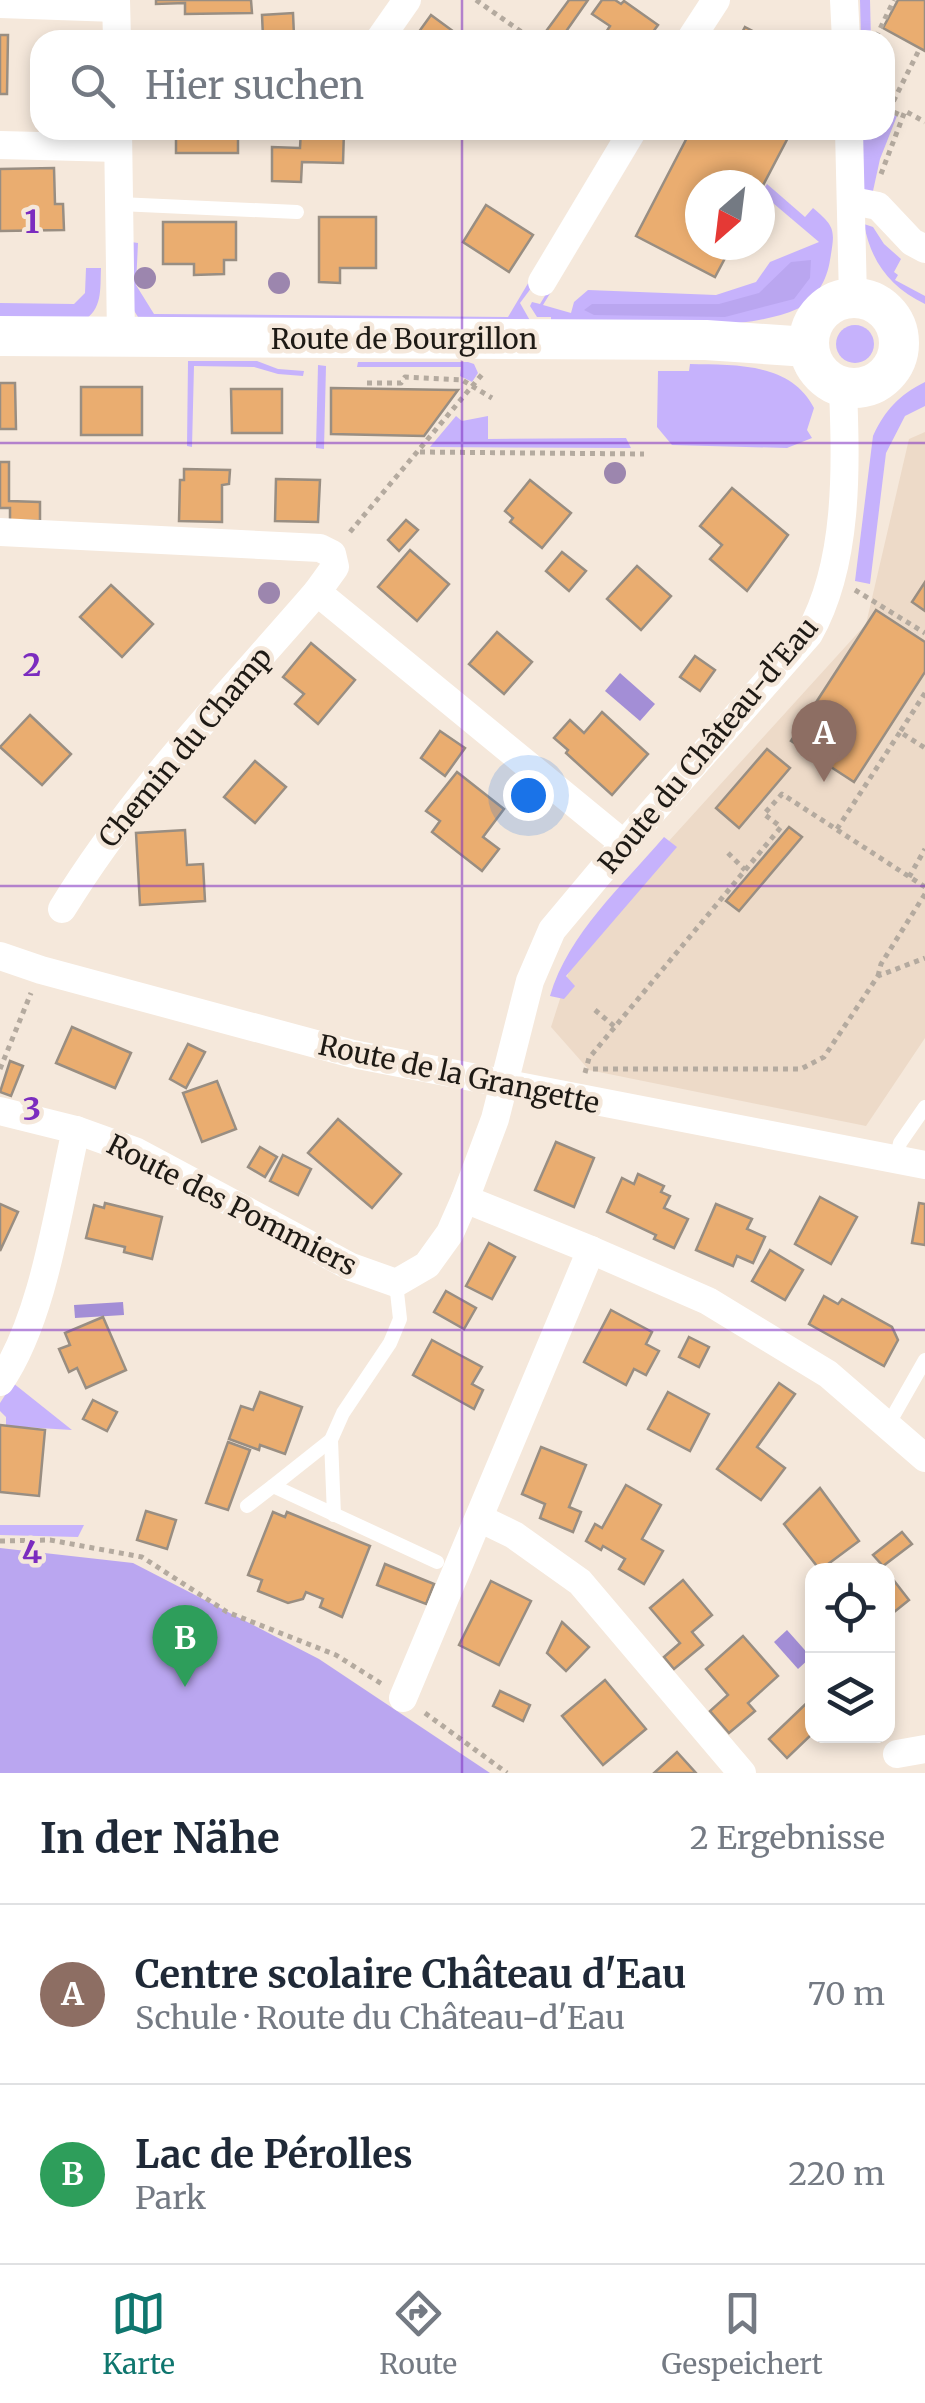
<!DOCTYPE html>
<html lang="de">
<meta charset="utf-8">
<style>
:root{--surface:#fff;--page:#f6f6f7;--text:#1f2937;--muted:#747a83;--line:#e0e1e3;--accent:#0f766e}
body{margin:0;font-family:Merriweather,serif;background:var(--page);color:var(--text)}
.controls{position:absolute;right:30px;bottom:30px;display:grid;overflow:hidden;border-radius:20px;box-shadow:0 5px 15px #0003}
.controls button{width:90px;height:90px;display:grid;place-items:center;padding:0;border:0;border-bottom:2px solid var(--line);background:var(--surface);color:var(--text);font:50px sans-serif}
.compass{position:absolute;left:685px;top:170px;width:90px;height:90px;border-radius:50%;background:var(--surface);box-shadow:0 5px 15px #0003;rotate:208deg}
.you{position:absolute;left:528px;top:795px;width:35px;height:35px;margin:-25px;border:8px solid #fff;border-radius:50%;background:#1a73e8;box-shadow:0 0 0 15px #1a73e833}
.badge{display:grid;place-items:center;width:65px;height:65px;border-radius:50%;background:var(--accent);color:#fff;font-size:32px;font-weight:700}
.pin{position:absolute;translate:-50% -82px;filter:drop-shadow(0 2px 5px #0008)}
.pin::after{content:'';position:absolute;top:52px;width:35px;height:30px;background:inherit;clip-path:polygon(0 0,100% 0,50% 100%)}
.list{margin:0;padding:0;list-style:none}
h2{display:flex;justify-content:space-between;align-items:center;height:130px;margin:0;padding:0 40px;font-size:42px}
h2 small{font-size:32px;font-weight:400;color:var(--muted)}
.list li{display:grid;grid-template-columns:65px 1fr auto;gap:30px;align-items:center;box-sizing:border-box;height:180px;padding:0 40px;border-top:2px solid var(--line)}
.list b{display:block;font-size:38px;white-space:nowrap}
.list p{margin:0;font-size:32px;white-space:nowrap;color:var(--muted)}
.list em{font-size:32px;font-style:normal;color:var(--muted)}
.icon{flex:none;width:55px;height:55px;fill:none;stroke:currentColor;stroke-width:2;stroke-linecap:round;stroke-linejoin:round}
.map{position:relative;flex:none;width:925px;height:1773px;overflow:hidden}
.search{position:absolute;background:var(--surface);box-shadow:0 5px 15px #0003;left:30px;right:30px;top:30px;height:110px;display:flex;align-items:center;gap:25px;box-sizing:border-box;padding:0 35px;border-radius:30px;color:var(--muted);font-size:38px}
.sheet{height:490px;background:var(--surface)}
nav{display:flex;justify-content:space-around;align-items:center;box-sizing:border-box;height:140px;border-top:2px solid var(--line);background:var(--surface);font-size:28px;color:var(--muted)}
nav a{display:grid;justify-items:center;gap:5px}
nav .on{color:var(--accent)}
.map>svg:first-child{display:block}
.built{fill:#eddac8}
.green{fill:#c6b2fc}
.forest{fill:#baa6f0}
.water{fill:#a38ed6}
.building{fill:#eaad70;stroke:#998e82;stroke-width:2.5}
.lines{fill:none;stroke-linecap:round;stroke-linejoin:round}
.path{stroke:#b4aa9f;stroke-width:5;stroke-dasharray:5 5;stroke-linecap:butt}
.lane{stroke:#fff;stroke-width:14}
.street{stroke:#fff;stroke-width:28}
.secondary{stroke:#fff;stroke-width:40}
.tree{fill:#9c86ae}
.grid{fill:none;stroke:#7b2cbf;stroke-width:2.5;stroke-opacity:0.55}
.labels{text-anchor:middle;stroke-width:9;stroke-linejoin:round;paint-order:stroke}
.street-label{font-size:28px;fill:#1e1a15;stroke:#f5e8db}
.grid-label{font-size:32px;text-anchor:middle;font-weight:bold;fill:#7b2cbf;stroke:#f5e8db;stroke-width:9;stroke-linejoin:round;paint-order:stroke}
</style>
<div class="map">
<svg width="925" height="1773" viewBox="0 0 925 1773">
<rect width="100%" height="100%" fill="#f5e8db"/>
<path class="built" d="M925 432V1038L866 1126 589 1070 551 1027 579 940 866 624 909 439Z"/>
<g class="green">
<path d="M860 0H870L871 40H861Z"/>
<path d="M885 111 897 116 880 159 873 191H864L862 130H885Z"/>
<path d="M645 130H649L543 305 571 313 574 302 588 290 716 295 756 282 770 262 819 242 761 193 767 184 805 217 813 208C836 227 835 231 830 260 827 280 816 300 797 309 739 335 616 325 551 325V317H537L530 306 532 302 540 304Z"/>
<path d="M864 224 873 227 884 244 901 259 894 272 898 275 895 280 925 296V304C890 287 871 262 864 224Z"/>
<path d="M131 242 138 243 136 285 154 314 508 317 530 280 535 283 520 303 532 324 138 317 133 309Z"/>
<path d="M86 268H101C100 290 103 309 82 322L0 321V303L74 304 85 293Z"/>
<circle cx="855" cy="344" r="19"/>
<path d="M188 361H257L278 369 304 371 303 376 278 374 254 367 194 366 192 447 187 446Z"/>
<path d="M358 362H468L474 364 478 373 472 382 460 376 461 367H357Z"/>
<path d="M690 364C734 365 791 362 814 408L807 430 812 438 787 448 672 445 657 427 658 371H689Z"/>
<path d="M318 365 326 366 324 449 316 448Z"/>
<path d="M925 382V406L905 416 886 453 870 584 855 581 873 436C885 410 899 395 925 382Z"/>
<path d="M456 416 462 421 488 416V439L626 438 631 448 430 447Z"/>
<path d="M664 837 677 847 566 976 575 986 564 999 550 996C568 934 623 885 664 837Z"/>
<path d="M13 1383 72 1430 6 1426V1417L0 1411V1403Z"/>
<path d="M0 1525H84L78 1537 0 1535Z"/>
</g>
<g class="forest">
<path d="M811 260 810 278 794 299 725 317 594 315 584 310 592 304H719L759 293 791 262Z"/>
<path d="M0 1548 133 1563 319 1659 490 1773H0Z"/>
</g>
<g class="water">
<path d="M620 673 655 704 640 721 605 691Z"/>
<path d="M123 1302 124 1315 75 1318 74 1305Z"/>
<path d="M787 1630 811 1657 798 1669 774 1642Z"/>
</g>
<g class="building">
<path d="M156 0H251L252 13 185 14V3L156 4Z"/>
<path d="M569 0H588L560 40H552L544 34Z"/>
<path d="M602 0H615L621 4 624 1 658 25 647 40H601L610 26 592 14Z"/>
<path d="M898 0H925V51L883 28Z"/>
<path d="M293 13 294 36 263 37 262 15Z"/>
<path d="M431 15 465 40H413Z"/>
<path d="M745 27 770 40H738Z"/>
<path d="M0 35H8L7 94H0Z"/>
<rect x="176" y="130" width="62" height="23"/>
<path d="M301 130H344L343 163 302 162 301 182 272 181V147L300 148Z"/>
<path d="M691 130H792L760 191V185H700V245H732L715 277 636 236Z"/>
<path d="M54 168 55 204H63L64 230 0 231V169Z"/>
<path d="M486 205 533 235 509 272 463 242Z"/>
<path d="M319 217H376V268H340V283L319 282Z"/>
<path d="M163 222H236V260H224V274L194 275V264H163Z"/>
<path d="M0 383H15L16 429H0Z"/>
<rect x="81" y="387" width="61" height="48"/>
<path d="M331 388 453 390H458L424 436 331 434Z"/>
<path d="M231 389H282V433H232Z"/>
<path d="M0 462H9V501L40 502V521L10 520V508H0Z"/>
<path d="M184 469 230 470 229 484 222 485V522L179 521 180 480H184Z"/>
<path d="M276 479 320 480 318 522 275 521Z"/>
<path d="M530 480 571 513 542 548 510 522 513 518 505 511Z"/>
<path d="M732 488 788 535 747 591 710 559 722 545 700 526Z"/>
<path d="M406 520 418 530 399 551 388 540Z"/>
<path d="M410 550 449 584 417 621 378 587Z"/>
<path d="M562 552 586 571 569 591 546 571Z"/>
<path d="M637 566 671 596 641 630 607 599Z"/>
<path d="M925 582V611L912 602Z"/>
<path d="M111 585 153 624 122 657 80 617Z"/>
<path d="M876 610 925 642V672L854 782 791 741Z"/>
<path d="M497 632 532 662 504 694 469 664Z"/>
<path d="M311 643 355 680 318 724 295 704 304 694 283 677Z"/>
<path d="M695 656 715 670 700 691 680 677Z"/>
<path d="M602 712 648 754 612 795 566 753 568 750 554 738 570 720 584 733Z"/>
<path d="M30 715 71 754 42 785 0 747Z"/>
<path d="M440 731 465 748 445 776 421 758Z"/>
<path d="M767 749 790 768 739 828 716 808Z"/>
<path d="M255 761 286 787 255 823 224 797Z"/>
<path d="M457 772 504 809 483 837 499 849 482 871 432 832 440 821 426 811Z"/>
<path d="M789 827 802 837 739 911 726 901Z"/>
<path d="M185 830 187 865 203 864 205 901 140 905 136 833Z"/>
<path d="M72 1027 131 1053 115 1088 56 1063Z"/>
<path d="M188 1044 205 1052 186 1088 170 1079Z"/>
<path d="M10 1061 23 1066 11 1096 0 1092Z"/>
<path d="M217 1081 236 1129 202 1142 183 1093Z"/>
<path d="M338 1119 401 1174 372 1208 308 1153Z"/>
<path d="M556 1142 594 1158 574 1207 535 1190Z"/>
<path d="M260 1147 277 1157 265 1177 248 1167Z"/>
<path d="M283 1155 311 1169 298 1195 270 1181Z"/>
<path d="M638 1174 664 1186 661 1192 670 1196 664 1208 688 1219 674 1248 654 1239 656 1235 607 1212 622 1178 634 1184Z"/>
<path d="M820 1197 857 1217 831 1264 795 1244Z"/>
<path d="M105 1203 162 1217 152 1259 124 1252 125 1247 86 1238 94 1205 104 1208Z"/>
<path d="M919 1203 925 1204V1245L912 1243Z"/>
<path d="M0 1204 18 1212 0 1251Z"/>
<path d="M716 1204 752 1219 747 1229 765 1237 753 1263 737 1256 733 1266 696 1250Z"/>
<path d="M489 1243 515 1257 492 1299 466 1286Z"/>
<path d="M770 1250 803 1270 785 1300 752 1281Z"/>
<path d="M446 1291 476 1308 464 1329 434 1312Z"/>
<path d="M824 1296 838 1304 842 1299 892 1327 898 1340 884 1366 809 1324Z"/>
<path d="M611 1310 652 1332 646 1344 659 1351 646 1375 634 1369 626 1385 584 1362Z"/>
<path d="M103 1317 126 1370 86 1388 77 1368 69 1372 59 1349 70 1345 65 1333Z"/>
<path d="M689 1337 709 1347 699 1367 679 1357Z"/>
<path d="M432 1340 482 1367 472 1384 483 1390 474 1409 413 1375Z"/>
<path d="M779 1383 795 1394 757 1447 785 1468 761 1500 717 1469Z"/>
<path d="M260 1392 302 1407 285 1454 260 1445 259 1450 229 1439 241 1406 253 1410Z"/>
<path d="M668 1392 709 1414 690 1451 648 1429Z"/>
<path d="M93 1400 117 1412 107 1431 83 1419Z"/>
<path d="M0 1425 45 1430 39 1496 0 1492Z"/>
<path d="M228 1442 250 1450 228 1510 206 1503Z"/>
<path d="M541 1447 586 1465 569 1507 581 1512 573 1532 540 1518 545 1504 522 1494Z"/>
<path d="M626 1485 661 1505 642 1539 663 1551 644 1584 619 1569 625 1559 603 1546 601 1550 586 1541 595 1524 602 1528Z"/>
<path d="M820 1488 859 1541 820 1570 784 1524Z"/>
<path d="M146 1511 176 1520 167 1549 137 1540Z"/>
<path d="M273 1512 285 1517 287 1512 370 1546 342 1617 320 1607 323 1599 306 1592 303 1599 288 1603 258 1591 262 1580 248 1575Z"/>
<path d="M902 1532 912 1544 883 1566 873 1555Z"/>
<path d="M385 1564 434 1584 426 1604 377 1585Z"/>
<path d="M888 1573 909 1600 888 1617Z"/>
<path d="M683 1580 712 1615 692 1632 703 1645 674 1669 664 1657 680 1643 650 1608Z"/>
<path d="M491 1581 531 1601 499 1665 459 1645Z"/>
<path d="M562 1622 589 1647 566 1671 547 1653Z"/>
<path d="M743 1636 778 1676 748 1703 755 1711 729 1733 710 1711 728 1695 706 1669Z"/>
<path d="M605 1680 646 1729 603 1765 562 1716Z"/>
<path d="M500 1691 530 1705 523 1721 493 1706Z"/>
<path d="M812 1698V1734L787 1758 769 1739Z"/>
<path d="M677 1752 696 1773H654Z"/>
</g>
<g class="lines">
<g class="path">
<path d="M476 0 533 40"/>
<path d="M876 37 894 0"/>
<path d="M885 108 902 116"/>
<path d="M889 110 918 52"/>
<path d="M881 174 905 111 925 122"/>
<path d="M367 383H401L405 377 462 380 492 398"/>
<path d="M420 452 644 454"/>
<path d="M350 532 484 372"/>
<path d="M855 590 925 633"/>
<path d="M925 693 900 732 925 748"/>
<path d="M837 829 900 732"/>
<path d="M728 853 745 870"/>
<path d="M909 877 925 849"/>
<path d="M878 976 881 964 925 894"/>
<path d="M595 1010 615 1027"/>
<path d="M0 1069 31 993"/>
<path d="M593 1069H801L824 1057 878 976 925 958"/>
<path d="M585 1073 589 1058 781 827 764 814 782 794 925 887"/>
<path d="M0 1541 50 1540 142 1557 227 1612 336 1655 382 1684"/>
<path d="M425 1713 507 1773"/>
</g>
<g class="lane">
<path d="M119 204 297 212"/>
<path d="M896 1160 900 1143 925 1107"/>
<path d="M888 1425 925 1360"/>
<path d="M331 1440 334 1515"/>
<path d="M273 1486 331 1440 343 1413 390 1343 400 1319 396 1283"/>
<path d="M247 1506 273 1486 437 1562"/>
</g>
<g class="street">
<path d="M116 0 117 40"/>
<path d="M844 0 846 40"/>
<path d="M0 4 116 8"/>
<path d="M379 40 407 0"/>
<path d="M690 40 716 0"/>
<path d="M118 130 121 337"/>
<path d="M849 130 853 298"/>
<path d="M0 145 118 148"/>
<path d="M852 201 878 206 912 242 925 249"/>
<path d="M542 282 633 130"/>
<path d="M0 532 320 548 332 554 335 567 317 592"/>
<path d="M62 909C133 793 228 695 317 592L624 844"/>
<path d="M0 956 41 970 353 1054 925 1165"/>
<path d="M0 1111 76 1130 137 1152 351 1267 396 1283 427 1265 450 1233 465 1199 495 1119 530 981 552 930 624 844 809 634C849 563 846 467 843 388"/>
<path d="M591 1250 708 1301 828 1374 925 1458"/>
<path d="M0 1382C44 1318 58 1208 76 1130"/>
<path d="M481 1519 514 1535 580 1582 742 1773"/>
<path d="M403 1698 591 1250 465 1199"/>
<path d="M897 1754 925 1749"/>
</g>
<g class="secondary">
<circle cx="854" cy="343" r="45"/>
<path d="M0 336 706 340 808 347"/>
</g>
</g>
<g class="tree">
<circle cx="145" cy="278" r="11"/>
<circle cx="279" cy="283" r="11"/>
<circle cx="615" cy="473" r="11"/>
<circle cx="269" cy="593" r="11"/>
</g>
<path class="grid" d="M462 0V40M462 130V1773M0 443H925M0 886H925M0 1330H925"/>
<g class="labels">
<g class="street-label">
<text x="404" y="349">Route de Bourgillon</text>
<text transform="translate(708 745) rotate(-50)" y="10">Route du Château-d'Eau</text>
<text transform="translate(185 747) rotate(-50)" y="10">Chemin du Champ</text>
<text transform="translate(459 1074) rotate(12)" y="10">Route de la Grangette</text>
<text transform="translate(232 1205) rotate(27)" y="10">Route des Pommiers</text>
</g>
</g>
<g class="grid-label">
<text x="32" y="233">1</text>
<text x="32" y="676">2</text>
<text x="32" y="1120">3</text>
<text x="32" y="1563">4</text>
</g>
</svg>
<div class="controls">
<button><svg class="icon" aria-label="locate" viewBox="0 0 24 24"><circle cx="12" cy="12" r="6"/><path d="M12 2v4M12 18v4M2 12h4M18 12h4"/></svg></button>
<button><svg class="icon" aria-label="layers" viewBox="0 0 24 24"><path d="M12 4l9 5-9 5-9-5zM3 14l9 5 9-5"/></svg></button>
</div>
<svg class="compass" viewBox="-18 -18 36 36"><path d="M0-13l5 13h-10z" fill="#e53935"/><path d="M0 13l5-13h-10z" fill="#747a83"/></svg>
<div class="you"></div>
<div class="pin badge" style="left:824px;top:782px;background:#8d6e63">A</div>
<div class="pin badge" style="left:185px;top:1687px;background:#2e9e5b">B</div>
<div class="search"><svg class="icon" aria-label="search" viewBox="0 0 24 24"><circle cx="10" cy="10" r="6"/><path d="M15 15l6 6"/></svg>Hier suchen</div>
</div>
<section class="sheet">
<h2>In der Nähe<small>2 Ergebnisse</small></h2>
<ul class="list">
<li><span class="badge" style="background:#8d6e63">A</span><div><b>Centre scolaire Château d'Eau</b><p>Schule · Route du Château-d'Eau</p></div><em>70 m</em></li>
<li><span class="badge" style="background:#2e9e5b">B</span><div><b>Lac de Pérolles</b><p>Park</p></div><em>220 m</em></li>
</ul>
</section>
<nav>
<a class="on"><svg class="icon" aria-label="map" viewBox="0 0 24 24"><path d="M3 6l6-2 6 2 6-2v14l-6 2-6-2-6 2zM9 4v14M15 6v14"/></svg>Karte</a>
<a><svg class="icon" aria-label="directions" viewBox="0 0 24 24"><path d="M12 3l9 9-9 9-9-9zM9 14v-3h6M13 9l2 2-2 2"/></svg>Route</a>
<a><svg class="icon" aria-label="saved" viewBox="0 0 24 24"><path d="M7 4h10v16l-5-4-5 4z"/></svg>Gespeichert</a>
</nav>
